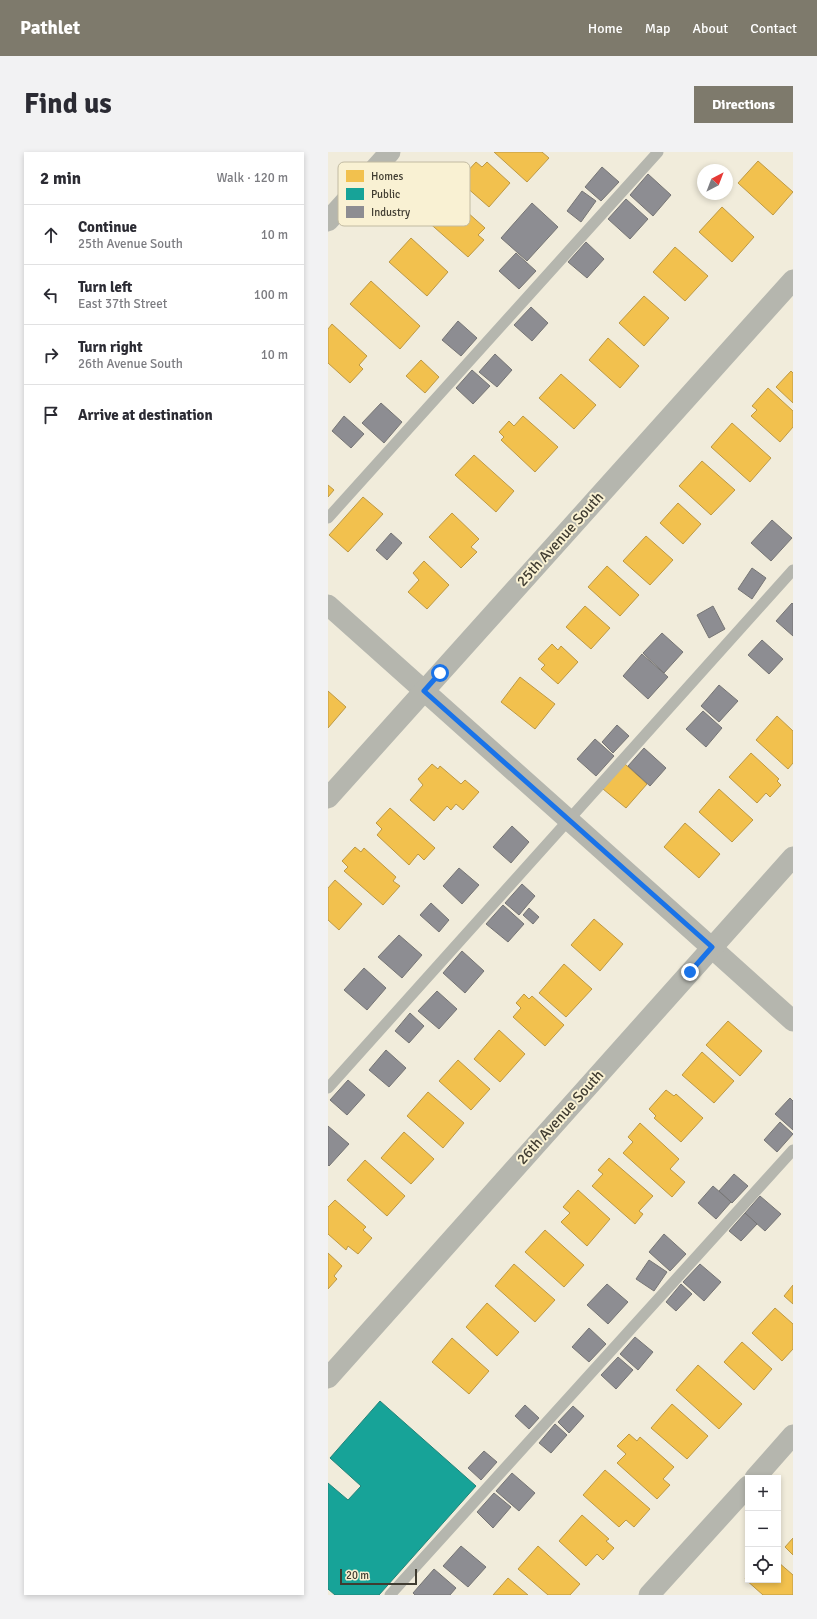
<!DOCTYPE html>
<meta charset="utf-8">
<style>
:root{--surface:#fff;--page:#f2f2f3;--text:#2b2b33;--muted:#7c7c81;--line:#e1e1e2;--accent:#7e7a6c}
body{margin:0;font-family:Signika,sans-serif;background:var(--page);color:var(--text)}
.controls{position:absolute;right:12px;bottom:12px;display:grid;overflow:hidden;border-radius:0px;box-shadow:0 2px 6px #0003}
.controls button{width:36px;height:36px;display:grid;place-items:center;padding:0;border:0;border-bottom:1px solid var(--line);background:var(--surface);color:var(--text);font:20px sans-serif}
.compass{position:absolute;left:369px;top:12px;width:36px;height:36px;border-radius:50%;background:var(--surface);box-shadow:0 2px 6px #0003;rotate:42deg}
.scale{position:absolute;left:12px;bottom:10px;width:77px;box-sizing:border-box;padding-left:4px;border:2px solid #403c31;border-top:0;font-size:11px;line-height:14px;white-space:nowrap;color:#403c31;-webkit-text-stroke:3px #f9f1d3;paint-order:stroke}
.stop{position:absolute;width:12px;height:12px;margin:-9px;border:3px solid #1a73e8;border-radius:50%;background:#fff}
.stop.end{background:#1a73e8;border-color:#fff;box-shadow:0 1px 4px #0008}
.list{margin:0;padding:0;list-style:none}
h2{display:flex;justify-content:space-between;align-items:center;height:52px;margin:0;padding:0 16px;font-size:17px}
h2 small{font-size:13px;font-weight:400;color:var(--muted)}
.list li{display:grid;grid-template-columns:26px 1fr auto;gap:12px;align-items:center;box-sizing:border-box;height:60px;padding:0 16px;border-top:1px solid var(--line)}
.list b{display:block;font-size:15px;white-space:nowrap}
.list p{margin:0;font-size:13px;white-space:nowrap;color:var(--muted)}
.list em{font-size:13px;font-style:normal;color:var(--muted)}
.icon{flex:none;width:22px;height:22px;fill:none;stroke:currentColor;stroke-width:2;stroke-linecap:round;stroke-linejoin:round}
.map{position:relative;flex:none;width:465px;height:1443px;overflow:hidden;border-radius:0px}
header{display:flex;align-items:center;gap:24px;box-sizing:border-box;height:56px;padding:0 20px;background:var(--accent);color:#fff}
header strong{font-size:19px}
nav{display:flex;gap:22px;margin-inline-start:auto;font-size:14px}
.intro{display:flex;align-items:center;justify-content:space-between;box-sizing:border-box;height:96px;padding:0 24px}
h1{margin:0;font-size:28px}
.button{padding:10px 18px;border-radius:0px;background:var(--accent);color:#fff;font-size:14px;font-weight:700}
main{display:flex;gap:24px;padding:0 24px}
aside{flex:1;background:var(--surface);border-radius:0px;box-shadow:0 2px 6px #0003}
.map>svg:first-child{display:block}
.homes{fill:#f2c14e;stroke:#bd9945}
.public{fill:#17a398;stroke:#238479}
.industry{fill:#8d8d92;stroke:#767575}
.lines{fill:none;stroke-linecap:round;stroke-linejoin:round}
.service{stroke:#b5b6ae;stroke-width:11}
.minor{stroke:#b5b6ae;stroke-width:21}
.route{stroke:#1a73e8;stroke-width:5}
.labels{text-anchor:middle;stroke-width:4;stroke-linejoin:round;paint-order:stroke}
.street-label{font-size:15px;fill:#403c31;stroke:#f9f1d3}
.key{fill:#f9f1d3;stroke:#c2bba2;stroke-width:1}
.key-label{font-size:11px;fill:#403c31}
</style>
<header>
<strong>Pathlet</strong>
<nav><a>Home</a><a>Map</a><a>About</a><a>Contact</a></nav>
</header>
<div class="intro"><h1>Find us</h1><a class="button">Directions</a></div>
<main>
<aside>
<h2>2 min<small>Walk · 120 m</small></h2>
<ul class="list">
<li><svg class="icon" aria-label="ahead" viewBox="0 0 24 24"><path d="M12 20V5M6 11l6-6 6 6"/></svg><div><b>Continue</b><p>25th Avenue South</p></div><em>10 m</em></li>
<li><svg class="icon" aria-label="left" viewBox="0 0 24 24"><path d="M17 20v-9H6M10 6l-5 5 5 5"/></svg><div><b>Turn left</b><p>East 37th Street</p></div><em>100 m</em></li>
<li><svg class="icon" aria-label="right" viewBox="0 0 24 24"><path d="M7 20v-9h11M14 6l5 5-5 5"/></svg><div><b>Turn right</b><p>26th Avenue South</p></div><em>10 m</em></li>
<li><svg class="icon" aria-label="arrive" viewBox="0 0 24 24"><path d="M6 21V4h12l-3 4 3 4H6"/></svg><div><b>Arrive at destination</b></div></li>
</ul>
</aside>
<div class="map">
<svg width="465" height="1443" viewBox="0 0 465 1443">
<rect width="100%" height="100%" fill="#f1ecdb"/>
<g class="homes">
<path d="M166 0H214L221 6 199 30Z"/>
<path d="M430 9 465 40 445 63 410 31Z"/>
<path d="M148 10 154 15 159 10 182 31 161 55 137 34 142 29 136 23Z"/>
<path d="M120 43 157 76 150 83 156 88 140 105 98 68Z"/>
<path d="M394 55 426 85 404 110 371 80Z"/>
<path d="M83 86 120 120 99 144 61 110Z"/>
<path d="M347 95 380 124 357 149 325 120Z"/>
<path d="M43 129 92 174 72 197 22 152Z"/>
<path d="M316 144 341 166 316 194 291 171Z"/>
<path d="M4 172 39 204 31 213 35 217 22 231 0 211V177Z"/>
<path d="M280 186 311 214 292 236 261 208Z"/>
<path d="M93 208 111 225 97 241 78 224Z"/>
<path d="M463 219 465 221V251L448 235Z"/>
<path d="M233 222 268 253 246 277 211 246Z"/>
<path d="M440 236 465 259V275L452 290 423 264 429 258 424 254Z"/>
<path d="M195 264 230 295 207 320 173 288 176 285 171 280 181 269 186 274Z"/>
<path d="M404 271 443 306 422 330 383 295Z"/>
<path d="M146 303 186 339 168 360 127 323Z"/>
<path d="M374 309 407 338 383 363 351 334Z"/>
<path d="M0 333 6 338 0 345Z"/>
<path d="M35 345 55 362 20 400 1 383Z"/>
<path d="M350 351 373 372 355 392 332 371Z"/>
<path d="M124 361 151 387 143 395 149 400 133 416 101 385Z"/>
<path d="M318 384 345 408 322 433 295 409Z"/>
<path d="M96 409 121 433 99 457 80 440 91 428 85 421Z"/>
<path d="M279 414 311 443 292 464 260 435Z"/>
<path d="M257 454 282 476 263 497 238 475Z"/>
<path d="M224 492 230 498 233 494 250 510 230 532 213 517 217 513 210 507Z"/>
<path d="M192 525 227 552 207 577 173 550Z"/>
<path d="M0 539 18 555 0 576Z"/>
<path d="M449 564 465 579V611L460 617 428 588Z"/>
<path d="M423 601 451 627 449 629 453 633 442 645 438 641 429 651 401 625Z"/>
<path d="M104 612 110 617 112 614 133 632 137 628 151 640 135 658 128 652 123 658 119 654 106 669 82 648 95 633 90 627Z"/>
<path d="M297 612 319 632 298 656 275 637Z"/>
<path d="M391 637 425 668 404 690 371 660Z"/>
<path d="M62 656 107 696 96 708 90 702 81 713 49 683 54 677 48 671Z"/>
<path d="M357 671 392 702 371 726 336 695Z"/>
<path d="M27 695 33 700 36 696 68 725 65 729 72 734 55 753 16 719 20 715 14 709Z"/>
<path d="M7 728 34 752 11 778 0 768V736Z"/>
<path d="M266 767 295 792 272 819 243 793Z"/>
<path d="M236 812 264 837 238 865 211 841Z"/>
<path d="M196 842 201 847 204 844 236 873 217 894 185 865 193 856 188 851Z"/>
<path d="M400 869 434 899 412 924 378 893Z"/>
<path d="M171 878 197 902 172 930 146 907Z"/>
<path d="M374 900 406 929 386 951 354 923Z"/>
<path d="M130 908 162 937 143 958 111 929Z"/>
<path d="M338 938 346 944 348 942 375 966 353 990 326 966 328 964 321 957Z"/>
<path d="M100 940 136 971 115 996 79 964Z"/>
<path d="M312 971 351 1007 342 1017 357 1030 344 1045 295 1001 305 990 300 985Z"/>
<path d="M76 980 106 1007 83 1032 53 1006Z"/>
<path d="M281 1006 325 1044 311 1059 315 1062 307 1072 264 1034 275 1022 270 1018Z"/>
<path d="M37 1008 77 1044 59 1064 19 1028Z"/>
<path d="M250 1038 282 1067 259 1094 233 1070 242 1061 235 1055Z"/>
<path d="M7 1048 38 1075 35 1078 44 1086 30 1102 20 1094 18 1098 0 1082V1055Z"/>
<path d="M217 1078 256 1113 236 1135 197 1100Z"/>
<path d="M0 1101 14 1114 6 1124 9 1127 0 1137Z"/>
<path d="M186 1112 227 1148 207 1170 167 1134Z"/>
<path d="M465 1133V1152L456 1144Z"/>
<path d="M159 1151 191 1180 169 1204 138 1175Z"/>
<path d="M447 1156 465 1172V1197L454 1209 424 1181Z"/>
<path d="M124 1186 161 1219 141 1242 104 1210Z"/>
<path d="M414 1190 444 1217 426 1238 396 1210Z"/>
<path d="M370 1213 414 1252 391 1277 348 1238Z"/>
<path d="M344 1252 380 1284 359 1307 323 1276Z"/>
<path d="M301 1282 309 1289 312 1285 346 1315 335 1327 342 1333 329 1347 289 1311 298 1302 289 1294Z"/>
<path d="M277 1318 322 1357 306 1375 298 1368 291 1375 255 1343Z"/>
<path d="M254 1363 281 1387 278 1389 286 1396 275 1408 269 1402 258 1414 231 1389Z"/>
<path d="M465 1386V1403L457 1395Z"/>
<path d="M210 1394 252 1432 242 1443H220L190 1417Z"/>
<path d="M450 1410 465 1423V1443H435L417 1427 420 1423V1428H450Z"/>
<path d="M180 1426 200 1443H165Z"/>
</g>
<path class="public" d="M52 1249 148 1334 51 1443H7L0 1437V1331L20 1348 33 1334 2 1306Z"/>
<g class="industry">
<path d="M274 15 291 30 273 49 257 35Z"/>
<path d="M320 22 343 43 325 64 302 43Z"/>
<path d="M254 39 268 49 253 70 239 59Z"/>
<path d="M298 47 320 67 302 87 280 67Z"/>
<path d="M204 51 230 75 199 109 173 86Z"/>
<path d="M258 90 276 107 259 126 240 110Z"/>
<path d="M188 101 208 119 191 137 171 119Z"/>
<path d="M203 155 220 171 204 189 186 173Z"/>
<path d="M130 169 149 186 133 204 114 188Z"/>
<path d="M167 202 184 218 169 235 151 220Z"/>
<path d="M144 218 162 234 145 252 128 236Z"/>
<path d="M53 251 74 270 56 291 34 271Z"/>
<path d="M16 264 36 282 23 296 4 279Z"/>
<path d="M444 368 464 386 443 409 423 391Z"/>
<path d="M63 381 74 391 59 408 48 398Z"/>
<path d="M424 416 438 426 424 447 410 437Z"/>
<path d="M464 451 465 452V484L448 469Z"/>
<path d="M385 454 397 477 381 486 369 463Z"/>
<path d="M334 481 355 500 336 521 315 501Z"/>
<path d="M434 488 455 507 441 522 420 503Z"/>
<path d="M314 502 340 525 320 547 295 524Z"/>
<path d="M391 533 410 549 391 570 373 554Z"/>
<path d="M375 559 394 576 378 595 358 577Z"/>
<path d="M289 573 301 584 285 601 274 590Z"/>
<path d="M267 587 286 604 268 624 249 607Z"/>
<path d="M316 596 338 616 322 634 300 614Z"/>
<path d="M184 674 201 690 183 711 165 695Z"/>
<path d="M131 716 151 733 134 752 115 734Z"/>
<path d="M194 732 207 744 191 763 177 751Z"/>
<path d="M103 751 121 768 111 780 92 763Z"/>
<path d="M175 753 196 772 180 790 158 772Z"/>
<path d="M201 756 211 765 205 772 195 763Z"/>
<path d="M71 783 94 803 74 826 50 805Z"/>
<path d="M134 799 156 819 137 841 115 821Z"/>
<path d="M36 816 58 836 39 858 16 838Z"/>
<path d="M109 839 129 857 111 877 90 859Z"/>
<path d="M82 861 96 874 81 891 67 879Z"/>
<path d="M58 898 78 916 61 935 41 918Z"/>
<path d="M20 928 37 943 19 963 2 948Z"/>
<path d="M462 946 465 949V978L447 962Z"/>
<path d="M452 970 465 982 449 1000 436 988Z"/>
<path d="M0 974 21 992 1 1014 0 1013Z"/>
<path d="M406 1022 420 1034 404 1051 391 1039Z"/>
<path d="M385 1034 403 1050 388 1067 370 1051Z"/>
<path d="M432 1044 453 1062 437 1079 417 1061Z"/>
<path d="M417 1061 429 1072 413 1089 401 1079Z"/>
<path d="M336 1082 358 1102 342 1119 321 1100Z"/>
<path d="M321 1108 339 1120 326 1139 308 1127Z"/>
<path d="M372 1112 393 1130 376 1149 355 1130Z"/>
<path d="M279 1132 300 1150 280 1172 259 1153Z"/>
<path d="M353 1132 364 1142 348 1159 338 1150Z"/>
<path d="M261 1176 278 1192 261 1210 244 1195Z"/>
<path d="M307 1185 325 1200 310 1218 292 1202Z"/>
<path d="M290 1205 305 1218 288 1237 273 1223Z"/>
<path d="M197 1253 211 1266 201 1277 187 1264Z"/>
<path d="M245 1254 256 1264 241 1281 230 1270Z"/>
<path d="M227 1272 239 1283 223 1301 211 1291Z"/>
<path d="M156 1299 169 1310 153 1328 140 1316Z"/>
<path d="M184 1321 207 1341 191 1359 168 1339Z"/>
<path d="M166 1341 183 1355 165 1376 149 1360Z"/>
<path d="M133 1394 158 1415 140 1435 115 1414Z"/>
<path d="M106 1417 128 1436 122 1443H87L85 1441Z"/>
</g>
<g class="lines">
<g class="service">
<path d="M0 366 330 0"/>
<path d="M0 936 465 418"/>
<path d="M62 1443 465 998"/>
</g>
<g class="minor">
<path d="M0 69 62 0"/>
<path d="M0 453 365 779 465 869"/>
<path d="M0 646 465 128"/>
<path d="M0 1226 465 705"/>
<path d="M427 1326 465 1283"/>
<path d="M321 1443 420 1334"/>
</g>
</g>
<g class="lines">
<path class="route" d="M112 521 96 539 384 795 362 820"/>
</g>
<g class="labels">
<g class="street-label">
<text transform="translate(232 387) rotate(-48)" y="5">25th Avenue South</text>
<text transform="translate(232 965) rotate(-48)" y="5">26th Avenue South</text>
</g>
</g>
<rect x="10" y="10" width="132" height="64" rx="6" class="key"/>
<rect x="18" y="18" width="18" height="12" fill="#f2c14e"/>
<rect x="18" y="36" width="18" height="12" fill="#17a398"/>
<rect x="18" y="54" width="18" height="12" fill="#8d8d92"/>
<g class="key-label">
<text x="43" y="28">Homes</text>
<text x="43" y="46">Public</text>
<text x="43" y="64">Industry</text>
</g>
</svg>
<div class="controls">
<button>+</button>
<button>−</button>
<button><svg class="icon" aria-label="locate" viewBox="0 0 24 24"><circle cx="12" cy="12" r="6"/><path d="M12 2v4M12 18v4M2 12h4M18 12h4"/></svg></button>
</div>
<svg class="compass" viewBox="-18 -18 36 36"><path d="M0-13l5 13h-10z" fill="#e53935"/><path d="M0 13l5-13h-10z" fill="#7c7c81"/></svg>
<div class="scale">20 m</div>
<div class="stop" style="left:112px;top:521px"></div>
<div class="stop end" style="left:362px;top:820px"></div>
</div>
</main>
